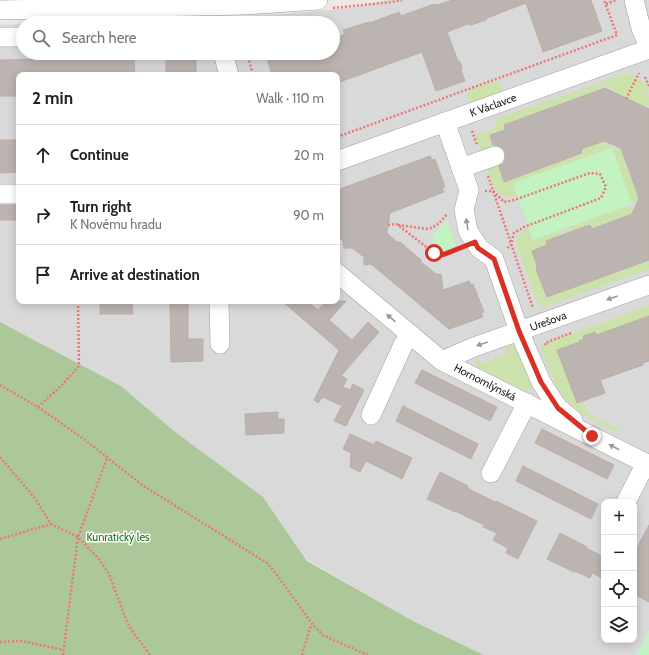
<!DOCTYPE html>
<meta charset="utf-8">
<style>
:root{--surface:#fff;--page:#f2f2f2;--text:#222;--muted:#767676;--line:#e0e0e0}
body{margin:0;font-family:Cabin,sans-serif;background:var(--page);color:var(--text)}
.controls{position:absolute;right:12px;bottom:12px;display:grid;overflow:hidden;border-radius:8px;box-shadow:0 2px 10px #0003}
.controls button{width:36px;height:36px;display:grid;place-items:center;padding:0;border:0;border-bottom:1px solid var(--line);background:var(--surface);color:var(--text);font:20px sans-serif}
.stop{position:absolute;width:12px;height:12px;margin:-9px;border:3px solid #d93025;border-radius:50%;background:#fff}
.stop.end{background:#d93025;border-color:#fff;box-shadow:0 1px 4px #0008}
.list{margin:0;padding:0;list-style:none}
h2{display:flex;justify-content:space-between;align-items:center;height:52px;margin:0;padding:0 16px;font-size:17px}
h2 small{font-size:13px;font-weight:400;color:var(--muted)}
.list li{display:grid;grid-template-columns:26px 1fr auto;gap:12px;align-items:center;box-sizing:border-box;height:60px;padding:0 16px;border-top:1px solid var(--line)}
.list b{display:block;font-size:15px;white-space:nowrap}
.list p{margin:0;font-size:13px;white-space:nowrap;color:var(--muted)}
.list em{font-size:13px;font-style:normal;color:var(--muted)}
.icon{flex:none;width:22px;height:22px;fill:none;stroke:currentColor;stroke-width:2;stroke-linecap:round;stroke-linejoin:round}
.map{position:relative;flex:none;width:649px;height:655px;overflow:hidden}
.search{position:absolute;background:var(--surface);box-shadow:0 2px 10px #0003;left:16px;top:16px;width:324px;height:44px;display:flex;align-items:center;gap:10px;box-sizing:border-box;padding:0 14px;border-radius:22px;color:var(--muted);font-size:15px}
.panel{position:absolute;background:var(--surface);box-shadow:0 2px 10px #0003;left:16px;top:72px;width:324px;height:232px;border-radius:8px}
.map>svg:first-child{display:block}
.residential{fill:#dad9d9;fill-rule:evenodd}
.grass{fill:#cce2ad}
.forest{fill:#acc89b}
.park{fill:#c3f3c3}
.building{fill:#bcb4b0;stroke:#bdaea7}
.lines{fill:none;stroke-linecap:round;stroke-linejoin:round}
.minor-casing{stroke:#a0a0a0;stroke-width:20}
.path{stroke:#ec7775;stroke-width:2.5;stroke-dasharray:2 2;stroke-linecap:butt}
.minor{stroke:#fff;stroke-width:19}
.oneway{fill:#999}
.route{stroke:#d93025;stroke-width:5}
.labels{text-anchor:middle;stroke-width:3;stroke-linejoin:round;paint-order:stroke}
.street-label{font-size:11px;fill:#1c1c1c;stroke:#fff}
.park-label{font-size:11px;fill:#166f16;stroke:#fff}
</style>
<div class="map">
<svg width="649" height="655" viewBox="0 0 649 655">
<rect width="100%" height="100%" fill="#ede8e3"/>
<path class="residential" d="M387 0H649V630L636 655H484L415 622 307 560 263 497 174 431 121 386 0 322V25L23 24V53H333V23H78L127 22 285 14 350 8ZM19 75H337V301H19ZM604 502H634V640H604Z"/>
<g class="grass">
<path d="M626 73C637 75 638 81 648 84L649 106 646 105 645 107 613 92 614 90 604 85 601 86 602 90 504 125 505 129 490 135 496 149 483 156 475 135 494 128 498 118Z"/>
<path d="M499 80 503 92 470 104 466 93 474 88Z"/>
<path d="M609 139 611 143 600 168 540 178 513 187 516 196C496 203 491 179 486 165L501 162 502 164 500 165 504 174 501 175 502 179 506 181 582 154 581 149Z"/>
<path d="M619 143 641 203 636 204 610 194 604 173 615 145Z"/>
<path d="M606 198 634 209 636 213 592 229 590 225 575 230 568 236 562 219Z"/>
<path d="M557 221 563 238H562L561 235 546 241 547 245 532 251 546 290 543 291 544 295 548 296 649 260V269L545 307 540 306 538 304 516 244C516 241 516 237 518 235 526 225 545 223 557 221Z"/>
<path d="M649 305V316L645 317V319L628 324 602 334 601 333 596 335 595 332 583 336 584 339 579 341 580 342 557 350 577 403 583 401 588 413 620 430 618 433C602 425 585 418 572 406 556 391 549 368 541 348L542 346 546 343Z"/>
<path d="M504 343 511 344 519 349 532 386 528 392 520 391 482 372C476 365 475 362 477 353L481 364 507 354Z"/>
</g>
<path class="forest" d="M0 322 121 386 174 431 263 497 307 561 415 622 484 655H0Z"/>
<g class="park">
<path d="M612 148 632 204 533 240 513 183Z"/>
<path d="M447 220 456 245C446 250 440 255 432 245L433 235Z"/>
<path d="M649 630V655H636Z"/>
</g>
<g class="building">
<path d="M453 0H591L602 31 543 52 526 3 487 18 486 20 471 25 468 24 447 32 458 61 460 62 462 68 461 70 465 81 436 91 422 52 337 83V75H272L265 53H333V39L345 34 343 30 369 22 370 23 399 12 401 16 434 4 437 5Z"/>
<rect x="166" y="53" width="30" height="22"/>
<path d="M125 58V60H134L135 75H19V96H0V60Z"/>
<path d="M605 88 649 109V260L547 297 536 269 537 266 532 251 547 245 546 241 581 228 590 225 592 229 632 214 639 198 621 148 604 141 581 149 582 153 504 182 499 166 504 163 506 158 505 153 502 147 497 145H493L490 135 505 130 504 125Z"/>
<path d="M0 140H19V172L0 173Z"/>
<path d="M430 156 432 160 435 159 445 187 442 188 444 192 390 213 387 233 397 242H400L421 260V262L436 274H441L443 290 469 281 471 285 473 284 484 312 481 313 483 317 449 329 371 264 364 265V257L352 248H344L343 241 337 235V190Z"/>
<rect x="0" y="205" width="19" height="15"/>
<path d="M100 301H132L133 314H100Z"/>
<path d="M170 301H188V339H203V361L171 362Z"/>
<path d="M282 301H307L318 310 326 301H346L329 320 352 340 368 322 379 332 341 376 347 379 343 387 350 390 353 384 364 390 346 426 334 421 342 406 323 397 318 403 314 400 339 350Z"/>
<path d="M649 316V361L643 363V365L600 380 605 393 577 403 557 350 580 342 579 341 584 339 583 336 595 332 596 335Z"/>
<path d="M422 370 497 407 490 421 415 383Z"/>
<path d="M403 406 478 444 471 459 396 421Z"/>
<path d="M278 412V419H284V433L246 435 245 414Z"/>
<path d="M542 429 614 465 607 479 535 443Z"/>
<path d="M350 434 374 445 376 441 412 458 402 479 366 461 360 472 350 467 351 453 343 449Z"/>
<path d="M523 466 598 504 591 519 516 481Z"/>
<path d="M440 472 468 486 467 488 495 502 496 501 537 521 518 559 506 553 508 548 493 540 497 533 483 527 484 525 455 511V512L427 499Z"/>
<path d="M649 525V602L634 594V554Z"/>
<path d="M560 533 587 547 586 548 604 557V579L592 573 590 578 575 571 574 572 547 559Z"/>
</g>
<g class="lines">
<g class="minor-casing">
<g id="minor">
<path d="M634 0 641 28 649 48"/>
<path d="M0 10 247 5 318 0"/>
<path d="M0 37H23"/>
<path d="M223 53 229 75"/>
<path d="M445 122 469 190 464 210 468 231 479 248 494 259 519 331 541 382 558 408 573 420"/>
<path d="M337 161 649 49"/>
<path d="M461 168 495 156"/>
<path d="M0 194H19"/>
<path d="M337 273 442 361 649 465"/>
<path d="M219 301 220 344"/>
<path d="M442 361 474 347 649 285"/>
<path d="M371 415 403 345 410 334"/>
<path d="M491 473 527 403"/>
<path d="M626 502 646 463"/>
</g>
</g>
<g class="path">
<path d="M606 4 616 0"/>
<path d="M333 8 392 2 402 0"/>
<path d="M247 53 253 75"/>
<path d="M645 77 649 86"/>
<path d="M626 99 639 73"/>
<path d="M472 131 477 145"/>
<path d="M337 137 617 35 604 0"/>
<path d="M488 176 533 308"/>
<path d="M485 191H493L504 202 514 200 590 173 600 174 606 187 601 198 524 227 514 233 511 245 506 249"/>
<path d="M388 225 396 224 398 225 434 253 440 255 460 249"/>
<path d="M398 225 427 229C437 227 441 221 447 214"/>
<path d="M546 345 545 343 571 333"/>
<path d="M0 385 38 407 85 440 142 485 267 563 277 575 313 625 323 635 333 640 368 655"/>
<path d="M38 407 61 386 79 366 78 301"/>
<path d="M0 457 34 497 51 524 78 537 99 559 109 574 127 622 133 632 150 655"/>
<path d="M0 539 51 524"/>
<path d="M0 642 22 641 64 650"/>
<path d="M63 655 78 537 107 458"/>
<path d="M302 655 310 628 313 625"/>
</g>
<use href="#minor" class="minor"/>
</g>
<defs><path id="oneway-solid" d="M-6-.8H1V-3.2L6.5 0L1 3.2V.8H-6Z"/></defs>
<g class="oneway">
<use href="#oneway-solid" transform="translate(467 224) rotate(-99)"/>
<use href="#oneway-solid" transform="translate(612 298) rotate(160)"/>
<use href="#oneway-solid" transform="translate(391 318) rotate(-140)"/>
<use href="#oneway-solid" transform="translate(482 344) rotate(161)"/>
<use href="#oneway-solid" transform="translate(614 447) rotate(-153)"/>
</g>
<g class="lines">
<path class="route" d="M434 253 440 255 445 254 475 242 478 248 494 259 519 331 541 382 558 408 592 436"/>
</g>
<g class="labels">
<g class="street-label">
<text transform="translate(493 105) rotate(-20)" y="4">K Václavce</text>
<text transform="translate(548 321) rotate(-20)" y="4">Urešova</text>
<text transform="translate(485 382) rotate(27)" y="4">Hornomlýnská</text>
</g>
<g class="park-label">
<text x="118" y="541">Kunratický les</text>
</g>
</g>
</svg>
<div class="controls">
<button>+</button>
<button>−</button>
<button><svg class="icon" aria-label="locate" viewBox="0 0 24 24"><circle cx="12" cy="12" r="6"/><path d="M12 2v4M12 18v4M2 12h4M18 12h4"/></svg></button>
<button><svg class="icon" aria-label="layers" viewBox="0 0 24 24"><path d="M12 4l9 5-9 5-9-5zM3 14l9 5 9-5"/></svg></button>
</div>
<div class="stop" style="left:434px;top:253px"></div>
<div class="stop end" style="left:592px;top:436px"></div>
<div class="search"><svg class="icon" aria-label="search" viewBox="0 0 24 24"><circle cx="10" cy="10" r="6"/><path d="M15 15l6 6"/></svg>Search here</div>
<section class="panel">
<h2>2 min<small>Walk · 110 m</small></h2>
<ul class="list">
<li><svg class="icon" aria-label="ahead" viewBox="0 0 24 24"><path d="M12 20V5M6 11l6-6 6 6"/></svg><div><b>Continue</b></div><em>20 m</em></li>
<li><svg class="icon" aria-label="right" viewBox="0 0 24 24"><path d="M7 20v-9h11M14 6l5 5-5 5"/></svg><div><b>Turn right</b><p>K Novému hradu</p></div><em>90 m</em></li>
<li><svg class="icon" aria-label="arrive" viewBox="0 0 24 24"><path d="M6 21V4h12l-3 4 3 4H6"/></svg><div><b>Arrive at destination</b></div></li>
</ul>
</section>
</div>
